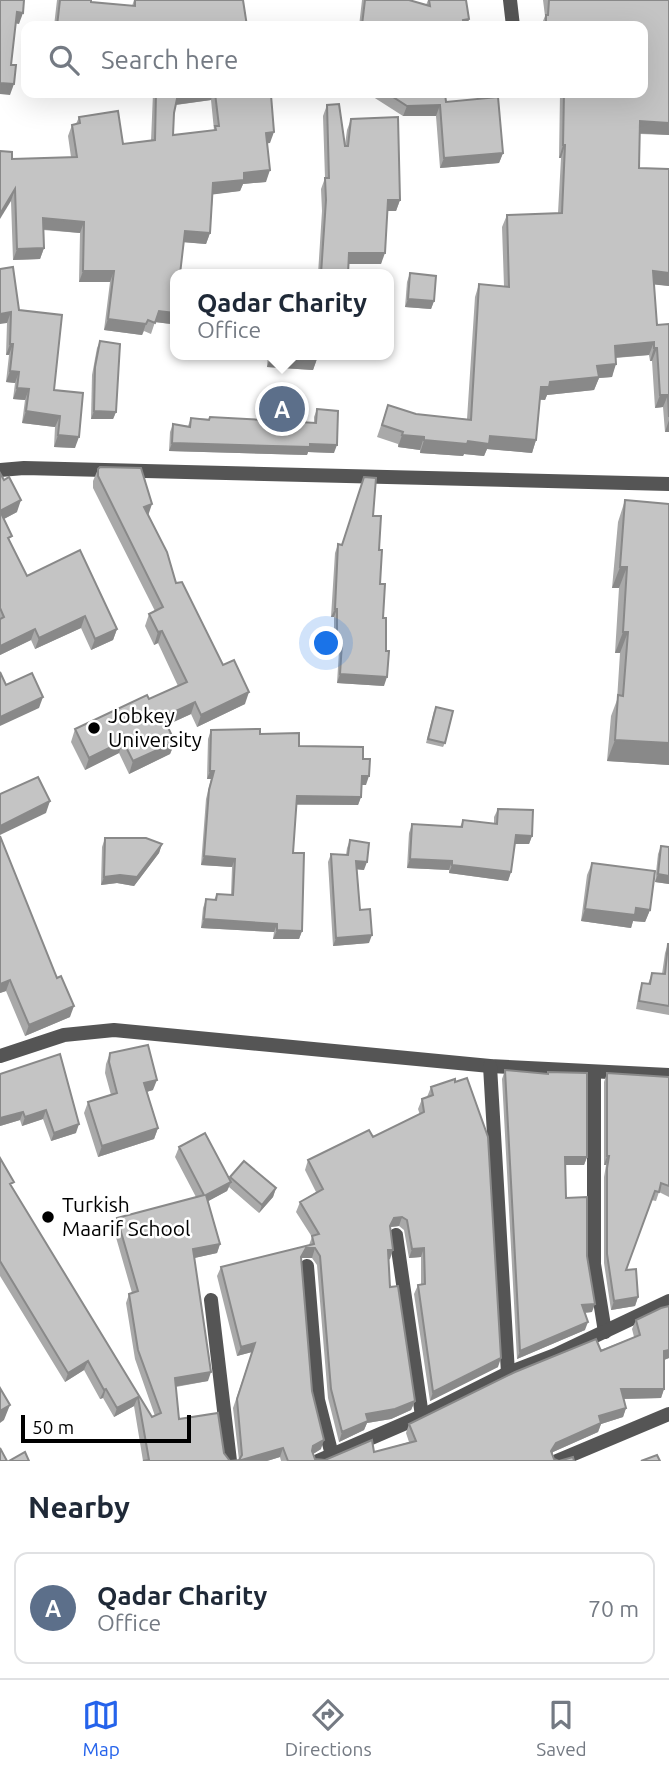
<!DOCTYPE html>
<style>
:root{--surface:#fff;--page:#f2f2f3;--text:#1f2937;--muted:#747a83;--line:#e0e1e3;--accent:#2563eb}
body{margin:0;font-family:Ubuntu,sans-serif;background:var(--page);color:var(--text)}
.scale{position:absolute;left:21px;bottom:18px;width:170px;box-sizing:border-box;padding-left:7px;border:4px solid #000;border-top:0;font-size:19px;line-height:24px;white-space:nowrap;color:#000;-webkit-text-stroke:5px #fff;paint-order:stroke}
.you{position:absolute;left:327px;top:644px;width:24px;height:24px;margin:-18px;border:5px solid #fff;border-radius:50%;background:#1a73e8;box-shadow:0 0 0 10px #1a73e833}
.badge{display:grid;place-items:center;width:46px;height:46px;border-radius:50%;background:var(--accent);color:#fff;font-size:23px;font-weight:700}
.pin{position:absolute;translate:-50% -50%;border:4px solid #fff;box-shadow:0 2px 7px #0006}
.popup{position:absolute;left:170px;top:269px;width:224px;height:91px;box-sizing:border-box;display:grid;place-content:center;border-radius:14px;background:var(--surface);filter:drop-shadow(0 2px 5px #0005);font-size:23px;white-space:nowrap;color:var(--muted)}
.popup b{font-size:26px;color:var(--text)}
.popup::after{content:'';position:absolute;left:50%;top:100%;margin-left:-14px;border:14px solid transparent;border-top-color:var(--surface)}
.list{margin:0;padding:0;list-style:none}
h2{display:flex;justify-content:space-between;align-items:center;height:91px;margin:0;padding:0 28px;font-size:30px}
h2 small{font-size:23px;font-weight:400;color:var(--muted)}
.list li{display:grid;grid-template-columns:46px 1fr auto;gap:21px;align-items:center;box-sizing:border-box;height:112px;margin:0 14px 14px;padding:0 14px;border:2px solid var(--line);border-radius:14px}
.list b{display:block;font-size:26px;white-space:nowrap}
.list p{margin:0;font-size:23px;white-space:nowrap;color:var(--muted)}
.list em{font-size:23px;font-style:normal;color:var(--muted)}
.icon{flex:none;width:38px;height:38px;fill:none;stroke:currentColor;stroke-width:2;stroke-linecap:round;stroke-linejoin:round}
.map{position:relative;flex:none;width:669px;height:1461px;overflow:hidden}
.search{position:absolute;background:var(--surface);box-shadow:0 7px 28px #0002;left:21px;right:21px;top:21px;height:77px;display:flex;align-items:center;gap:18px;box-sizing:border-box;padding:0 24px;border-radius:14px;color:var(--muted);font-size:26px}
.sheet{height:217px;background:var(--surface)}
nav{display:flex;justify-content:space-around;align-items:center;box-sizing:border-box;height:98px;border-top:2px solid var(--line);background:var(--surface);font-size:19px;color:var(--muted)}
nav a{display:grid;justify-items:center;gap:4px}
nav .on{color:var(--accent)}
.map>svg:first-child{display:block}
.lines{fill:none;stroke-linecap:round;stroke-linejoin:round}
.street{stroke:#555;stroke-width:14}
.wall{fill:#a9a9a9;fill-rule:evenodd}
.shaded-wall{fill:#898989}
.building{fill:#c4c4c4;stroke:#898989;stroke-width:2}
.poi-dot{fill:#000;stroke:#fff;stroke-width:2.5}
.labels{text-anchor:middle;stroke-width:5;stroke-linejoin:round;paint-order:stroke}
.poi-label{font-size:21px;fill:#000;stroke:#fff;text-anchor:start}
</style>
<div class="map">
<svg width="669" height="1461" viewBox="0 0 669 1461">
<rect width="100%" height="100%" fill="#fff"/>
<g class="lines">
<g class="street">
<path d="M510 0 513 26"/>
<path d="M0 470 24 468 669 484"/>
<path d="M0 1056 64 1035 114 1030 490 1066 669 1075"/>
<path d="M490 1066 508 1373"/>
<path d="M594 1072V1264L605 1332"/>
<path d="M396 1235 422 1416"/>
<path d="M307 1266 318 1400 332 1455"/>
<path d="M211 1300 230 1461"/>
<path d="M318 1461 422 1416 508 1373 555 1355 669 1301"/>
<path d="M557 1461 669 1414"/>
</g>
</g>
<g class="wall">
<path d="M57 0H91V2L132 6 134 0H243L247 26H54Z"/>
<path d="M362 0H409L426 5 428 0H466L469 19 467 26H359Z"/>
<path d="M543 0H669V135L640 134 639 168 669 169V286L654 284 657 325 669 324V432H665L663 407 655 408 652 361H650L649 355 616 358 612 377 599 378 594 390 547 395 545 400H540L536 440 532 453 487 449 484 456 464 454 463 456 420 453V450L398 447V444L377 437 388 405 416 414 467 419 475 297 479 284 504 286 502 227 507 215 558 213 561 158H559L560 93H643V26H541L545 16Z"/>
<path d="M153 93H257L270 143H267L266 182 243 184 240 191 213 194 210 233 206 244 184 242 171 324 155 322 151 334 144 331 142 335 104 330 110 282H79L80 233 43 230 44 248 40 259 13 260 11 201 12 159 71 157 68 136 72 125 76 124 79 117 123 144 151 141ZM211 100 214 130 173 135 174 113 176 105Z"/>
<path d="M367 93H445L446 102 503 153 499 163 440 168 436 116H403Z"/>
<path d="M327 105 345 145 347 130 351 119 400 200 396 211H388L381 264H348V274H318L322 211 321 189 325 178 323 116Z"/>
<path d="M0 269 54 390 75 448 54 447 55 427 22 423 25 400 13 399 15 383 6 382 9 355H6L7 323Z"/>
<path d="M410 273 434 301 431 309 405 307 407 282Z"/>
<path d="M100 341 116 412 113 419H91L92 375 97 348Z"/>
<path d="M268 355H318L313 370 267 367Z"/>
<path d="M317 409 334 453 308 452 307 455 169 451 170 432 173 424 188 426 191 418 314 423V417Z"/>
<path d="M98 469 148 515 176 583 245 704 197 727 191 714 167 725 175 742 170 754 129 774 119 753 85 770 71 742 75 729 149 699 178 686 158 643 154 645 145 626 149 614 155 611 93 488V481Z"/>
<path d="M0 473 17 512 4 519 10 542 27 576 117 629 113 640 91 650 81 628 35 649 31 640 0 655Z"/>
<path d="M625 500 669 765 607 761 611 716 617 700 620 653H615L619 588H612L618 522Z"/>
<path d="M373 516 379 550 384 686 337 683 339 651H334V617H331L335 553 338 544 342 545Z"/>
<path d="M434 711 445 743 443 747 426 743Z"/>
<path d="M211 730 260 734 299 746 363 759 366 785H362L361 797 358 805H296L293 853 302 931 299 939H273L274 932 201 928 203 908 206 899 214 900 217 894 231 895 232 867 201 865 206 799 211 779H207L208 739Z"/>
<path d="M498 809 532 836 529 844H515L511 872 508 881 449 873V870L407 868 409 833 412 824 460 827 463 820 494 824V817Z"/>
<path d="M0 836 70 1017 25 1036 6 991 0 993Z"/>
<path d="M105 838 162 844 159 853 134 886 117 883 101 885 102 847Z"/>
<path d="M350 840 364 870 357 869 360 910 369 943 333 946 328 862 331 854 346 855 347 848Z"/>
<path d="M661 846 669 847V884L655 882 658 854Z"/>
<path d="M592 863 650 910 645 922 633 921 631 928 581 921 587 875Z"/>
<path d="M668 944H669V1015L636 1009 639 992 642 983 648 984 652 973 662 974 665 953Z"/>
<path d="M110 1053 153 1090 146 1092 158 1128 154 1139 98 1157 84 1113 88 1102 111 1095 105 1073 106 1064Z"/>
<path d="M505 1070 587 1157 584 1165H565L566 1198 587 1256 592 1312 585 1313V1330L517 1359 502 1079Z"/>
<path d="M607 1073 669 1077V1197L659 1192 656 1201 651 1200 626 1270 638 1297 635 1306 611 1310 604 1263V1177L606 1165H604V1082Z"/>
<path d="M0 1074 76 1133 51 1141 43 1119 22 1126 20 1120 0 1126Z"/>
<path d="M455 1079 498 1367 430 1401 414 1294 418 1285H421V1257L409 1258 404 1230 399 1226 391 1227 390 1259 388 1260 390 1287 415 1401 411 1410 391 1419 367 1423 364 1430 339 1442 328 1398 317 1265 312 1258H302L301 1260 312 1391 321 1449 313 1454 315 1459 325 1460 374 1452 409 1442 406 1433 409 1424 634 1337 632 1329 636 1320 669 1358 664 1360V1389L661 1398 624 1399 626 1408 623 1417 601 1424 598 1432 553 1452 552 1454 554 1459 559 1461H281L280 1457 267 1461H143L134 1406 114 1417 103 1398 100 1399 84 1370 65 1382 0 1276V1158L12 1188 152 1417 155 1416 135 1359 126 1303 129 1294 132 1293 113 1227 117 1218 196 1197 175 1157 179 1147 229 1179 230 1177 276 1188 273 1197 259 1213 229 1187 227 1191 208 1201 220 1244 217 1253 194 1258 208 1381 176 1387 179 1419 224 1453 230 1461 239 1460 233 1408 252 1352 237 1356 217 1276 221 1267 309 1245 312 1237 296 1212 300 1202 316 1192 305 1170 308 1160 373 1137 420 1115 418 1109 422 1099 427 1097 431 1087Z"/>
</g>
<g class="shaded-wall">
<path d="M17 12 23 13 19 24 13 23Z"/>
<path d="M469 19 467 26H461L463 20Z"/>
<path d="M0 83 14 84 10 95 0 94Z"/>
<path d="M188 93H213L211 100 174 105 178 94Z"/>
<path d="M440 105 436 116H403L407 106Z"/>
<path d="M640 121 669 123V135L635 133Z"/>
<path d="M274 132 270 143 262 144 266 133Z"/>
<path d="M563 145H565L561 158H559Z"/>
<path d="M503 153 499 163 440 168 444 158Z"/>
<path d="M270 170 266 182 243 184 240 191 209 195 213 183 244 173Z"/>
<path d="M15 189 11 201 0 219V214Z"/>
<path d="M388 200H400L396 211H384Z"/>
<path d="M43 218 84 222 80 233 39 229Z"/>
<path d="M185 231 210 233 206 244 181 242Z"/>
<path d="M44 248 40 259 13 260 17 249Z"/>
<path d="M349 253H385L381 264H345Z"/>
<path d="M83 271H114L110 282H79Z"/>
<path d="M653 271 669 273V286L649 284Z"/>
<path d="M408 299 434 301 431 309 405 307Z"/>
<path d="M159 311 175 313 171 324 155 322Z"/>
<path d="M11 312 7 323 0 324V314Z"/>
<path d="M108 319 146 324 142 335 104 330Z"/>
<path d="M654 342 649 355 610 358 615 346Z"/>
<path d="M10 344H13L9 355H6Z"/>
<path d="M654 348H657L652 361H650Z"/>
<path d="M271 356 317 359 313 370 267 367Z"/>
<path d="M616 364 612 377 599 378 594 390 547 395 545 400 537 399 541 387 550 382 597 366Z"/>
<path d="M10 371 19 372 15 383 6 382Z"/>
<path d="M17 388 29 389 25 400 13 399Z"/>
<path d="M660 395H668L663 407 655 408Z"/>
<path d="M26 411 60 416 55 427 22 423Z"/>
<path d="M94 411 116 412 113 419H91Z"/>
<path d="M669 420V432H665Z"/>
<path d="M58 435 79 437 75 448 54 447Z"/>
<path d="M402 435 424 437 420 450 398 447Z"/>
<path d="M490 436 536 440 532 453 487 449 484 456 464 454 463 456 420 453 424 440 468 441Z"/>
<path d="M172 443 310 444 337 445 334 453 308 452 307 455 169 451Z"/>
<path d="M21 500 17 512 0 521V511Z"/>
<path d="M152 504 148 516 144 507Z"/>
<path d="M620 567H627L619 588H612Z"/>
<path d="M335 609H337L334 617H331Z"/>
<path d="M85 616 81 628 35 649 39 638Z"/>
<path d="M35 629 31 640 0 655V646Z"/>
<path d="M117 629 113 640 91 650 95 639Z"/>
<path d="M162 631 158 643 154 645 158 632Z"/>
<path d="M623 632H628L620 653H615Z"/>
<path d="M337 643H342L339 651H334Z"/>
<path d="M340 674 387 677 384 686 337 683Z"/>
<path d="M249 692 245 704 197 727 201 715Z"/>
<path d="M43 697 39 708 0 726V717Z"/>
<path d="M195 702 191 714 158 729 163 717Z"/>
<path d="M615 740 669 743V765L607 761Z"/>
<path d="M123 741 119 753 85 770 89 758Z"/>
<path d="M175 742 170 754 129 774 133 761Z"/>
<path d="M210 771H214L211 779H207Z"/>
<path d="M362 776H369L366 785H359Z"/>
<path d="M297 796 361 797 358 805 294 804Z"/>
<path d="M50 801 46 813 0 835V826Z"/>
<path d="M516 835 532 836 529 844H513Z"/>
<path d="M162 844 159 853 134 886 117 883 101 885 104 877Z"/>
<path d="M204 856 235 859 232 867 201 865Z"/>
<path d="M410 859 452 861 449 870 407 868Z"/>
<path d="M356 861 367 862 364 870 353 869Z"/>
<path d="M452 865 511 872 508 881 449 873Z"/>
<path d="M658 874 669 876V884L655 882Z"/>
<path d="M636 908 650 910 645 922 633 921 631 928 581 921 585 909Z"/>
<path d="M204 919 277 924 274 932 201 928Z"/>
<path d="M277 930 302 931 299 939H273Z"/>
<path d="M372 935 369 943 333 946 336 938Z"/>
<path d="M10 980 6 991 0 993V984Z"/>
<path d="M74 1006 70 1017 25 1036 29 1025Z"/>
<path d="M157 1080 153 1090 140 1094 144 1083Z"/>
<path d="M46 1110 43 1119 22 1126 25 1117Z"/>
<path d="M23 1112 20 1120 0 1126V1118Z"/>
<path d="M79 1124 76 1133 51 1141 54 1133Z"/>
<path d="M158 1128 154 1139 98 1157 102 1146Z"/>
<path d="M607 1156H609L606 1165H604Z"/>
<path d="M565 1157H587L584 1165H562Z"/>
<path d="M231 1182 227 1191 203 1204 206 1195Z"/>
<path d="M276 1188 273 1197 259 1213 262 1205Z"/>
<path d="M402 1217 399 1226 391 1227 386 1236 394 1218Z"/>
<path d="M220 1244 217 1253 190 1259 193 1249Z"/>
<path d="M306 1248H315L312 1258H302L297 1267Z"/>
<path d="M424 1248 421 1257 409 1258 412 1249Z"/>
<path d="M388 1250H393L390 1259 385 1260Z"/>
<path d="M638 1297 635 1306 611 1310 614 1301Z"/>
<path d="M595 1304 592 1312 579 1313 582 1305Z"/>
<path d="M588 1322 585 1330 517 1359 520 1351Z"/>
<path d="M255 1343 252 1352 237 1356 241 1347Z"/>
<path d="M669 1350V1358L661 1361 664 1351Z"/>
<path d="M501 1358 498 1367 430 1401 433 1392Z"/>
<path d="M88 1361 84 1370 65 1382 68 1373Z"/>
<path d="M211 1372 208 1381 172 1387 175 1378Z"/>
<path d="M106 1389 103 1398 100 1399 104 1390Z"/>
<path d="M621 1389H664L661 1398 617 1399Z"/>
<path d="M138 1397 134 1406 114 1417 117 1408Z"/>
<path d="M415 1401 411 1410 391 1419 367 1423 364 1430 339 1442 342 1432 366 1414Z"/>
<path d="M10 1405 4 1420 0 1423V1411Z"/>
<path d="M626 1408 623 1417 601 1424 598 1432 553 1452 547 1460 551 1451 556 1443 599 1416Z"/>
<path d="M324 1440 321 1449 310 1456 313 1446Z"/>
<path d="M283 1448 280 1457 267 1461H238Z"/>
</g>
<g class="building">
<path d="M0 0H24L23 13 17 12 11 65H16L14 84 0 83Z"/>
<path d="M60 0H91V2L135 6V0H243L247 26H57Z"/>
<path d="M365 0H409L430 6 429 0H466L469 19 463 20 464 26H366L362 25Z"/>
<path d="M549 0H669V123L640 121 639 168 669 169V273L653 271 657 325 669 324V417L668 395H660L657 348H654V342L615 346 616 364 597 366 599 377 550 382 549 387H541L536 440 490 436 489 444 468 441 467 444 424 440V437L402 435 403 432 382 425 388 405 416 414 471 420 479 284 509 287 507 215 562 213 565 145H563L564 93H643V26H546V15H548Z"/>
<path d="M156 93H188L178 94 174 113 173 135 216 130 215 126H219L215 93H257V96L271 95 274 132 266 133 270 170 244 173V180L213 183 210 233 185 231 180 274H175V313L159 311 155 323 148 320 146 324 108 319 114 271H83L84 222 43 218 44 248 17 249 15 189 0 214V151L12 152V159L77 157 72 125 80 123 79 117 118 111 123 144 155 140Z"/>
<path d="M387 93H445L446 102 498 97 503 153 444 158 440 105 407 106Z"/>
<path d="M339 104 345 146H348L351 119 398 117 400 200H388L385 253H349L348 274H321L326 200 325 178H329L327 105Z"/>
<path d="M13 267 19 310 62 315 54 390 83 393 79 437 58 435 60 416 26 411 29 389 17 388 19 372 10 371 13 344H10L11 312 0 314V269Z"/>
<path d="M410 273 436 276 434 301 408 299Z"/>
<path d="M100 341 120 344 116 412 94 411 95 367Z"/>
<path d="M271 355H318L317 359 271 356Z"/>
<path d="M317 409 338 411 337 445 310 444V447L172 443 173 424 190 427 191 418 209 420 210 417 316 423Z"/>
<path d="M100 467 141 468 152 504 144 507 167 552 176 583 182 582 223 665 234 660 249 692 201 715 195 702 163 717 175 742 133 761 123 741 89 758 75 729 147 695 149 699 187 682 162 631 158 632 149 614 163 607 98 476V469Z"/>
<path d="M0 473 4 480 9 477 21 500 0 511 12 536 8 538 27 576 80 550 117 629 95 639 85 616 39 638 35 629 0 646V619L4 617 0 608Z"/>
<path d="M364 477 376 478 373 516H381L379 550H382L380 584H385L383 618H386V651H389L387 677 340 674 342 643H337V609H335L338 544 342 545Z"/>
<path d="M625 500 669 504V743L615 740 618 695 623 696 628 632H623L627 567H620Z"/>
<path d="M0 672 6 685 32 673 43 697 0 717Z"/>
<path d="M436 707 453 711 445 743 428 739Z"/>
<path d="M260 729V734L299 733V746L363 747V759H370L369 776H362L361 797 297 796 293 853H304L302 931 277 930V924L204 919 206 899 216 900 217 894 233 895 235 859 204 856 209 790 214 771H210L211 730Z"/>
<path d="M38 777 50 801 0 826V794Z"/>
<path d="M498 809 533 810 532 836 516 835 511 872 452 865V861L410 859 412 824 462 827 463 820 497 824Z"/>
<path d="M0 836 57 978 61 976 74 1006 29 1025 10 980 0 984Z"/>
<path d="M105 838H146L162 844 137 877 120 875 104 877Z"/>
<path d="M350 840 369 843 367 862 356 861 360 910 370 909 372 935 336 938 331 854 348 855Z"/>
<path d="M661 846 669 847V876L658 874Z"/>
<path d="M592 863 655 871 650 910 636 908 635 915 585 909Z"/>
<path d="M668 944H669V1006L639 1001 642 983 650 984 652 973 665 974Z"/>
<path d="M148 1045 157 1080 144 1083 158 1128 102 1146 88 1102 117 1093 109 1062 110 1053Z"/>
<path d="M60 1054 79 1124 54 1133 46 1110 25 1117 23 1112 0 1118V1074Z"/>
<path d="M505 1070 548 1074V1072L587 1073V1157H565L566 1198 587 1197V1256L595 1304 582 1305 588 1322 520 1351Z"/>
<path d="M607 1073 669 1077V1186L661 1183 659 1192 655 1191 626 1270 636 1269 638 1297 614 1301 607 1254V1168L609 1156H607Z"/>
<path d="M467 1078 488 1137 501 1358 433 1392 418 1285 425 1284 424 1248 412 1249 407 1220 402 1217 394 1218 390 1226 393 1250H388L390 1287 398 1286 415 1401 395 1409 366 1414 368 1421 342 1432 331 1389 320 1256 315 1248H306L301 1257 312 1391 324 1440 313 1446 312 1451 315 1459 325 1460 372 1440 374 1452 416 1441 409 1424 515 1372 596 1339 601 1351 640 1335 636 1320 661 1308 669 1306V1350L664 1351V1389H621L626 1408 599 1416 601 1423 556 1443 551 1451 554 1459 559 1461H288L283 1448 238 1461H143L149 1460 138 1397 117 1408 106 1389 104 1390 88 1361 68 1373 0 1261V1158L14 1182 10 1184 152 1417 161 1413 138 1350 129 1294 138 1291 117 1218 204 1195 179 1147 205 1133 231 1182 206 1195 220 1244 193 1249 211 1372 175 1378 179 1419 218 1413 224 1453 230 1461 239 1460 242 1455 237 1399 255 1343 241 1347 221 1267 314 1244 312 1236 319 1234 300 1202 323 1189 308 1160 369 1130 373 1137 424 1112 422 1099 433 1095 431 1087 455 1079V1082Z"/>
<path d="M244 1161 276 1188 262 1205 230 1177Z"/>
<path d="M0 1388 10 1405 0 1411Z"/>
<path d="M0 1448 7 1461H0Z"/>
<path d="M25 1452 29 1461H9Z"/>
<path d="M657 1455 660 1461H641Z"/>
<path d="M573 1457 574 1461H559Z"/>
</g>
<g class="poi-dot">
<circle cx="94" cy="728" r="7"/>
<circle cx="48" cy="1217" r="7"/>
</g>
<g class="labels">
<g class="poi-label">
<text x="108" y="723">Jobkey<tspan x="108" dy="24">University</tspan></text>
<text x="62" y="1212">Turkish<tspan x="62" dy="24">Maarif School</tspan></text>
</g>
</g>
</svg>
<div class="scale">50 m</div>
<div class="you"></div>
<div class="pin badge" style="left:282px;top:409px;background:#5c6f8a">A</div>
<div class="popup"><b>Qadar Charity</b>Office</div>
<div class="search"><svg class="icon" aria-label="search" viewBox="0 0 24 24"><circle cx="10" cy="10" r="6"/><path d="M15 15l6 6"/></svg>Search here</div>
</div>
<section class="sheet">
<h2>Nearby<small></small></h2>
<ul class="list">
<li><span class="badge" style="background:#5c6f8a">A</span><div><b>Qadar Charity</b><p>Office</p></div><em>70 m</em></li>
</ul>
</section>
<nav>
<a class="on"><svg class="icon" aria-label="map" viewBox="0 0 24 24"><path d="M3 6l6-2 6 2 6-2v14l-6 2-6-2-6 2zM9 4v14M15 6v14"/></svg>Map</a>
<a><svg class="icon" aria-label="directions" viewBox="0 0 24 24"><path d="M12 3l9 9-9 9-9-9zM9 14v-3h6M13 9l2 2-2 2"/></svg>Directions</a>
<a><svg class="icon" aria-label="saved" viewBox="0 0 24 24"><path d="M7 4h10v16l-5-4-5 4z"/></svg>Saved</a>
</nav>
